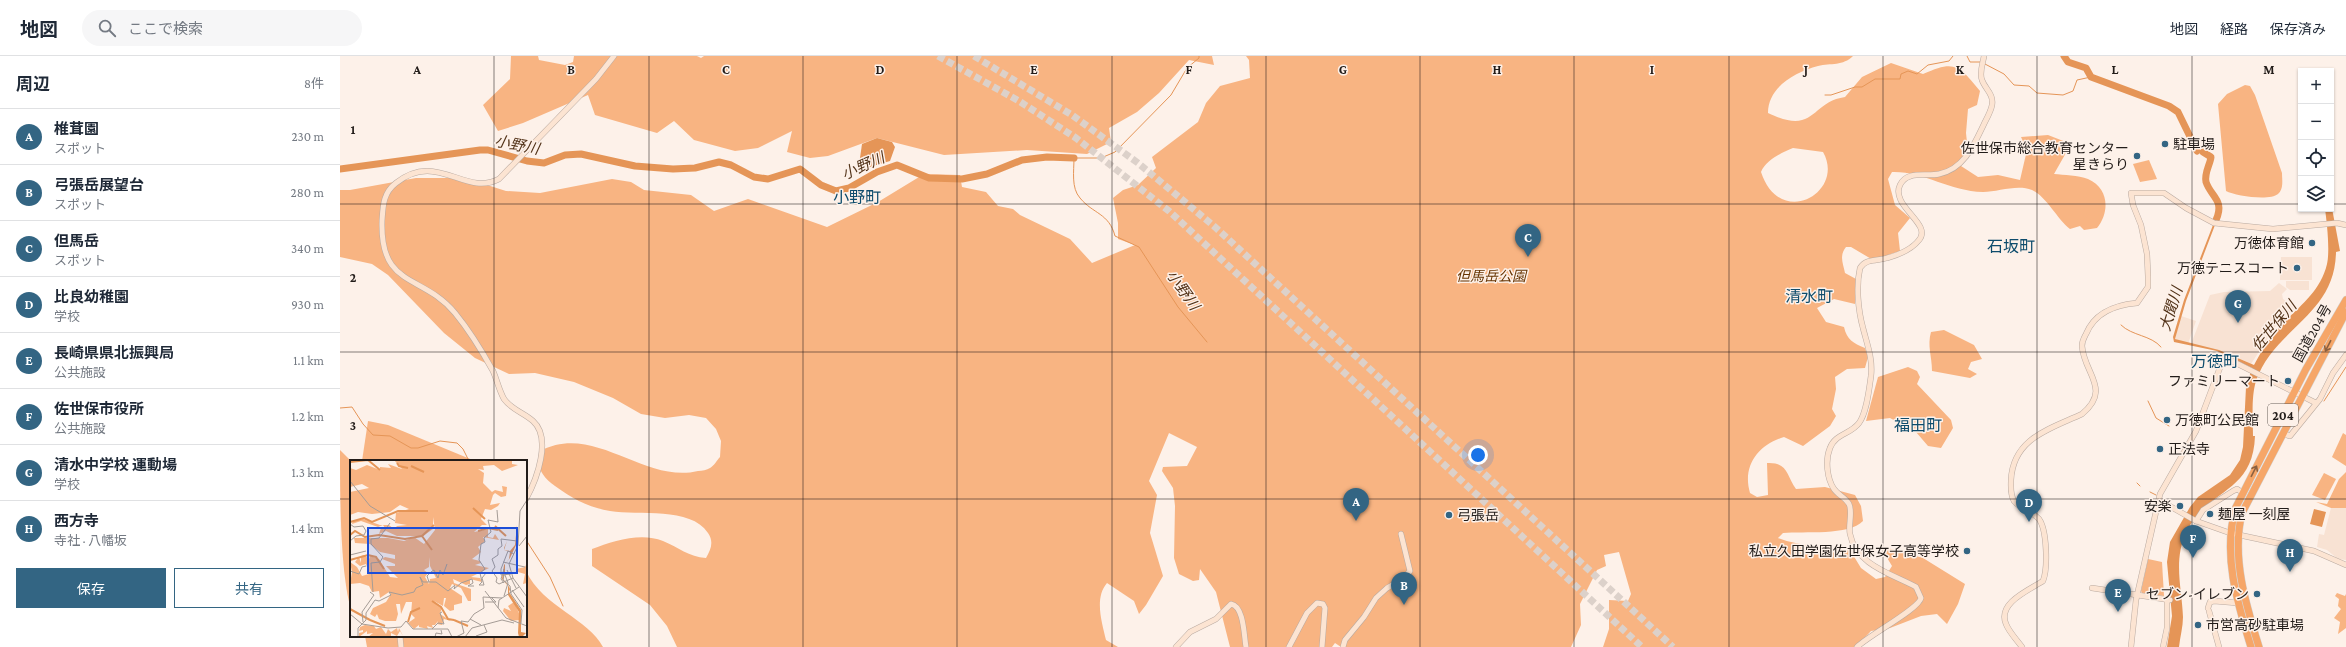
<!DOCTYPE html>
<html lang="ja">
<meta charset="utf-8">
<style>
:root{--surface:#fff;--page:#f6f6f7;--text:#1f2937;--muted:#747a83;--line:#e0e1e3;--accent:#336583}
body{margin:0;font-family:"Crimson Pro","Noto Sans JP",serif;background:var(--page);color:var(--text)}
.controls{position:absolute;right:12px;top:12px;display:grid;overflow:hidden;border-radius:0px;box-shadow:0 1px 3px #0004}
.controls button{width:36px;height:36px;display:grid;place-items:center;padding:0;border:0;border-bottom:1px solid var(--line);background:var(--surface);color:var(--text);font:20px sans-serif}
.you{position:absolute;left:1138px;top:399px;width:14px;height:14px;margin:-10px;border:3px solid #fff;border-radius:50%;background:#1a73e8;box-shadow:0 0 0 6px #1a73e833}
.badge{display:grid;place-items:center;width:26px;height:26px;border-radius:50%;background:var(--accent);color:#fff;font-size:13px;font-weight:700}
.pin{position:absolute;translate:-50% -33px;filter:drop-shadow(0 1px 2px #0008)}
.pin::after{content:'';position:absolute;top:21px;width:14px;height:12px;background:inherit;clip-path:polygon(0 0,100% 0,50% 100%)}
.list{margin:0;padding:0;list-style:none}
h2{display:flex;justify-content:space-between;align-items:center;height:52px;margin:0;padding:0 16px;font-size:17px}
h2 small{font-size:13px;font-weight:400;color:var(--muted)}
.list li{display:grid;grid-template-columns:26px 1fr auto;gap:12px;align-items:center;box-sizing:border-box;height:56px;padding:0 16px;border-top:1px solid var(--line)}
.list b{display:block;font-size:15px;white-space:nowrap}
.list p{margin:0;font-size:13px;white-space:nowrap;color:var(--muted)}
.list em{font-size:13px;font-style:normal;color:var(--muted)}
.actions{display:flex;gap:8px;padding:12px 16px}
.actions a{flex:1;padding:9px 0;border:1px solid var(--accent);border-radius:0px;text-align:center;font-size:14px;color:var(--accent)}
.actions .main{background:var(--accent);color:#fff}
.icon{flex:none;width:22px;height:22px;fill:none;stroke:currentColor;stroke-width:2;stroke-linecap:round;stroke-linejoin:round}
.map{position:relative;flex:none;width:2006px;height:591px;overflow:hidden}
header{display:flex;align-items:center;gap:24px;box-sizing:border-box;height:56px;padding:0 20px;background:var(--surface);border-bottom:1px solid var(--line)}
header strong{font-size:19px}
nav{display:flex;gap:22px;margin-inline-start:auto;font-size:14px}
.search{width:280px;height:36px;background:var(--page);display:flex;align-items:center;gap:10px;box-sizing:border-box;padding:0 14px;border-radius:22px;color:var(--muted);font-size:15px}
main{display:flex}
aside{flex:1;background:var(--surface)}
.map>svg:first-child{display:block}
.built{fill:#f8e2d3}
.green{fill:#f8b482;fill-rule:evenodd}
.water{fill:#e59557}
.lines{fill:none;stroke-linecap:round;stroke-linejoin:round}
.stream{stroke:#e59557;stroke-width:1}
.river{stroke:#e59557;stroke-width:7}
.highway-tunnel{stroke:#dcd1ca;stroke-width:7;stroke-dasharray:7 3.5;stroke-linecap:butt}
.secondary-casing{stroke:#b9aaa1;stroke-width:6}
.highway-casing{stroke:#d3d2d1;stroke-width:8}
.secondary{stroke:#fce4d2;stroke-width:5}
.highway{stroke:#f6a668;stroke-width:7}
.oneway{stroke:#8c6140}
.grid{fill:none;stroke:#221c19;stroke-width:1;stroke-opacity:0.55}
.poi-dot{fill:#336583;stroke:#fdf1e9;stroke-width:1.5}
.labels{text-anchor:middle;stroke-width:3;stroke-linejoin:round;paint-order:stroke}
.shield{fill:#fdf1e9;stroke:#645c57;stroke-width:1}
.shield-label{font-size:13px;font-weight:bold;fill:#221c19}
.poi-label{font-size:14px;fill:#221c19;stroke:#fdf1e9;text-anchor:end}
.park-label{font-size:14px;font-style:italic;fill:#630;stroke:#fdf1e9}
.street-label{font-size:14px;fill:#221c19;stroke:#fdf1e9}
.water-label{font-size:15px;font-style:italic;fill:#523218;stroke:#fdf1e9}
.quarter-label{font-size:16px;fill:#0e4c6c;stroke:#fdf1e9}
.inset-river{fill:none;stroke:#e59557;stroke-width:2}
.inset-road{fill:none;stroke:#a59c96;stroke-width:1}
.view{fill:#1d4ed8;fill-opacity:0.15;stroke:#1d4ed8;stroke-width:2}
.inset-edge{fill:none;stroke:#221c19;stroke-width:2}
.grid-label{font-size:13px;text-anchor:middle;font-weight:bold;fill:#221c19;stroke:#fdf1e9;stroke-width:3;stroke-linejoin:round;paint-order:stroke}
</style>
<header>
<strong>地図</strong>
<div class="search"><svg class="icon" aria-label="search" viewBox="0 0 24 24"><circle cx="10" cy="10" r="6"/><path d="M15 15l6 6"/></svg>ここで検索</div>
<nav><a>地図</a><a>経路</a><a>保存済み</a></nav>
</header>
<main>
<aside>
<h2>周辺<small>8件</small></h2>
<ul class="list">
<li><span class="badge">A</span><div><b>椎茸園</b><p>スポット</p></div><em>230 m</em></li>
<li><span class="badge">B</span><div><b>弓張岳展望台</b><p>スポット</p></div><em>280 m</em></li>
<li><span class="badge">C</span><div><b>但馬岳</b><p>スポット</p></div><em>340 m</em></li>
<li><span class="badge">D</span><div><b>比良幼稚園</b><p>学校</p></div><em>930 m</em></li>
<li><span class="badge">E</span><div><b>長崎県県北振興局</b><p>公共施設</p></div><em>1.1 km</em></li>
<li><span class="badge">F</span><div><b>佐世保市役所</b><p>公共施設</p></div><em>1.2 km</em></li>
<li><span class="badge">G</span><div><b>清水中学校 運動場</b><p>学校</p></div><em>1.3 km</em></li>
<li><span class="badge">H</span><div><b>西方寺</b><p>寺社 · 八幡坂</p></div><em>1.4 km</em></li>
</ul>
<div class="actions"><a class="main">保存</a><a>共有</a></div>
</aside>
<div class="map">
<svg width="2006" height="591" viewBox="0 0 2006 591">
<rect width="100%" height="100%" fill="#fdf1e9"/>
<g class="built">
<path d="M1941 201H1972V224H1940Z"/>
<path d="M1946 225H1969V234H1950L1946 231Z"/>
<path d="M1939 227 1947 233 1942 238 1943 243 1956 252 1937 268 1911 308 1888 297 1851 288 1870 239 1884 236 1930 235Z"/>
<path d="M1841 260 1856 265 1848 288 1835 283Z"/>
<path d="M1991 452H2006V504L1998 503 1987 494 1977 491 1979 478 1984 479Z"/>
</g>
<g class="green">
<path d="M171 0H198L199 4 225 9 233 6 234 0H357L361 2 364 0H872L874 9 849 4 819 37 797 56 769 72 771 86 747 98 687 94 604 99 537 82 488 100 470 102 447 96 452 75 418 92 395 95 354 84 334 65 317 77 255 59 248 39 183 67 158 75 143 49 170 23Z"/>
<path d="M906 0H1513C1503 10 1491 7 1478 10 1455 16 1428 31 1428 57 1476 80 1470 46 1505 41L1522 21 1551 7 1583 18C1616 3 1619 10 1640 35L1637 49 1628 53 1626 77 1628 96 1621 110 1638 121 1658 119 1680 124 1687 94 1681 81 1708 79 1731 88 1714 118C1724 119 1738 119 1748 123 1769 132 1770 156 1757 172L1744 174 1740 170 1730 173C1717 163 1707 141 1692 134 1677 128 1658 136 1643 136 1609 135 1583 115 1552 116L1548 123 1555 149 1570 162 1558 177 1560 195 1533 204 1511 191H1506C1499 200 1503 207 1505 217L1516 223 1515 248 1494 243 1477 252 1486 266 1504 271C1507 284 1513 287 1525 292L1528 301 1525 312 1507 313 1495 321 1496 333 1492 353 1496 360 1490 370 1463 390 1444 381C1418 389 1402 410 1410 437L1417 441 1428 439 1427 407C1448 406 1446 419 1456 433L1485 431 1515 439 1521 450 1523 465C1509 480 1464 475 1443 477L1438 482C1461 491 1486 490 1510 494L1521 512 1536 523 1545 521 1552 510 1543 495 1544 491 1583 502 1625 528 1618 548 1607 568 1597 558 1581 560 1550 572 1531 575 1516 591H1263L1269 573V544L1288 545 1291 538 1279 496 1264 499 1266 510 1257 514 1240 548 1241 569 1231 591H1001L995 587 992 591H890L876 536 860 513 859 524 853 525 839 518 834 502 835 450 833 432 822 415 823 411 847 410 857 391 829 377 809 425 817 439 810 477 823 520 806 549 799 558 794 545 767 527C754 542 762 567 766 584L778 591H337L327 570 310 549 252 510V493C273 485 301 476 323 485 338 491 349 501 366 502 371 493 374 486 368 477 350 450 299 460 270 455 248 451 233 443 215 430 202 421 195 410 200 395 254 366 304 428 358 415 362 415 367 414 370 412 374 410 377 404 380 401L381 385 376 373 366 362 349 359 325 362 301 358 273 342 234 326 195 317 169 318 135 302 104 277 48 219 32 208 0 201V134H10L76 122H125L166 135 200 137 272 123 291 126 304 134 351 139 374 155 408 143 487 171 538 146 584 118 620 119 622 131 646 136 658 150 673 153 680 159 730 183 752 207 795 189 778 183V167L773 142 783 134 798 129 816 112 812 101 858 66 866 47 880 30 910 22 909 4ZM1453 92 1483 96C1506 136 1440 174 1421 116 1426 104 1441 97 1453 92Z"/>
<path d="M1905 29 1910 30 1915 39 1942 117C1942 124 1944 133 1938 138 1930 145 1895 140 1886 135L1878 48 1887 38Z"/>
<path d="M1809 104 1817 123 1800 126 1793 108Z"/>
<path d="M1604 274 1634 289 1642 303 1631 306 1628 313 1637 318 1630 322 1592 315C1592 300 1587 290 1591 276Z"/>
<path d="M1568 311 1577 315 1580 321 1577 328 1611 364 1613 372 1601 392 1588 390 1576 376 1550 362 1526 365 1538 321Z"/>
<path d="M28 365 48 369 135 405H22Z"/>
<path d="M2003 377 2006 379V410L1992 401Z"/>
<path d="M0 394 11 405V553C0 518 0 436 0 394Z"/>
<path d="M2006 416V452H1991L1976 446 1987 448 1999 423Z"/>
<path d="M1984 417 1996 423 1985 444 1972 439Z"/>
<path d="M1808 503 1822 506 1824 540 1802 537 1801 535Z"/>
<path d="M186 515C203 551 249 563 263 591H27L25 580H186Z"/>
<path d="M1997 537 2005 540 2006 538V572L1998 578 2000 566 1994 562 2001 553 1998 550 1999 543 1995 540Z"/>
</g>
<g class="water">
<path d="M537 82 552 86 555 91 550 105 523 113 519 109 522 88Z"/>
<path d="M1991 147 2000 195 1996 196C1995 260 1934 272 1916 325 1911 341 1913 363 1913 380H1915C1913 439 1866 432 1846 477 1833 505 1842 532 1843 561 1843 571 1840 581 1839 591H1827L1832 560 1827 506 1830 486 1850 451 1858 441 1890 419 1900 404 1903 391 1906 331 1912 312 1877 295 1834 286 1833 281 1844 244 1873 169H1875L1846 245 1835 283 1879 294 1914 309C1921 296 1928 284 1938 273 1956 252 1980 238 1987 208 1990 195 1987 167 1985 153H1991Z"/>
<path d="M1974 453 1986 456 1982 471 1970 468Z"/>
</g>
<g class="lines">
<g class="stream">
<path d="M859 0V2L847 12 831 39 775 96 761 102H734C734 115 731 132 740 142 753 158 769 157 775 180L799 191 838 251 867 286"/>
<path d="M1627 0 1630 6H1640"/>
<path d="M1645 8 1664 18 1674 29 1689 30 1697 37 1723 39 1733 35 1737 24 1751 21"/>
<path d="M1485 39H1491L1515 31H1522L1535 23H1560L1561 18 1568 15 1577 18 1588 9 1609 5 1613 0"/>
<path d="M1781 269C1792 280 1811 279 1821 291"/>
<path d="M1808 345 1816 362 1829 370"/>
<path d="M1984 345 2006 311"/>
<path d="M0 352 12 351 23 368 33 379 50 380 71 392H78L100 385 117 387 123 393 129 405"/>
<path d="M1797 427 1800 430"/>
<path d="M1810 436 1816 439"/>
<path d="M186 484 210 521 223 550"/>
</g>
<g class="river">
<path d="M1724 0 1728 6 1746 12 1751 21 1829 50 1838 56 1857 95"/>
<path d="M1863 96 1871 101C1870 109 1864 117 1866 126 1871 141 1885 144 1876 164"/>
<path d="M0 113 140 94H148L187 105 204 107 225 99 241 98 295 110 333 113 355 112 379 106 391 109 414 121 428 123 460 113 481 129 496 135 509 132 537 116 557 109 589 122 622 123 647 118 682 104 707 101 734 102"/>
</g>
<g class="highway-tunnel">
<path d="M598 0 679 45 736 82 829 155 1302 591"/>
<path d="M634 0 732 59 798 107 875 171 1333 591"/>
</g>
<g class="secondary-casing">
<g id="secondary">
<path d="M1943 378 1950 380 1980 343 1993 317 2006 299"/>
<path d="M186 443C197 423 212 382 193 365 183 356 172 354 164 343 159 334 157 324 153 315 142 295 129 274 115 257 82 217 40 233 42 165 43 150 43 137 56 127 97 94 124 141 159 123L256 23 274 0"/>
<path d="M1819 444 1856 465 1890 477 1974 495 2006 509"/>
<path d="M1856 465 1863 454 1893 435 1897 433 1903 437"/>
<path d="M1752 532 1830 544"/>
<path d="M1868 552 1870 546 1874 545 1898 547"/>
<path d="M1869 555 1879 591"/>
<path d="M60 580 61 591"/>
<path d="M836 591 850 576 876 563 891 548C904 550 904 580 906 591"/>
<path d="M949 591 967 557 977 547 983 548 985 552 982 591"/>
<path d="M1003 591 1005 584 1024 561 1036 542 1047 532 1063 523 1070 515 1061 478"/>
<path d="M1517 591C1529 579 1579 553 1581 542L1576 531C1552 518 1516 509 1510 478 1508 469 1513 456 1509 448 1505 441 1498 439 1494 433 1487 423 1485 404 1490 392 1495 378 1511 378 1519 367 1527 356 1529 333 1531 320 1533 303 1527 288 1523 272 1518 254 1516 230 1520 212 1526 202 1538 205 1547 202 1558 199 1572 193 1579 184 1593 168 1550 150 1560 129 1567 114 1586 121 1599 118 1624 113 1634 89 1644 68 1647 62 1651 55 1652 49 1654 38 1645 33 1642 24 1639 17 1643 7 1644 0"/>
<path d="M1682 591C1677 584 1669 576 1666 568 1657 547 1689 534 1703 525 1708 512 1707 474 1699 463 1692 455 1680 453 1674 445 1670 438 1671 431 1671 424 1673 382 1710 373 1742 358 1772 333 1744 318 1742 290 1742 285 1744 282 1746 278 1755 256 1775 249 1797 247L1808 231V220L1807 198 1801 169 1793 149 1791 137H1824L1846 152 1874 167 1933 173 1997 167 2006 169"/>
<path d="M1791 591 1796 544 1820 438 1856 375 1884 301 1976 347"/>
<path d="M1823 591 1827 572V544"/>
</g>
</g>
<g class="highway-casing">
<g id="highway">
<path d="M1911 591C1897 546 1882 497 1896 451L1966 313 2006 244"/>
<path d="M1919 591C1906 549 1891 501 1902 457L2006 256"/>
</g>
</g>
<use href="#secondary" class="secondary"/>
<use href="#highway" class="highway"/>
</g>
<defs><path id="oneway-shaft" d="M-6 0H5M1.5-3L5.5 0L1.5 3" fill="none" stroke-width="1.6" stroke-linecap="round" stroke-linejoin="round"/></defs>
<g class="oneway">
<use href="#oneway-shaft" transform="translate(1988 290) rotate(117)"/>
<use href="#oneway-shaft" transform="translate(1914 415) rotate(-63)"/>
</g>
<path class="grid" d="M154 0V405M309 0V591M463 0V591M617 0V591M772 0V591M926 0V591M1080 0V591M1234 0V591M1389 0V591M1543 0V591M1697 0V591M1852 0V591M0 148H1961M1991 148H2006M0 296H2006M0 443H11M186 443H2006M154 580V591"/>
<g class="poi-dot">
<circle cx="1825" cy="88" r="4"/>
<circle cx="1797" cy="100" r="4"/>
<circle cx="1972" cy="187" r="4"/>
<circle cx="1957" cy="212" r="4"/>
<circle cx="1948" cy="325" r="4"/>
<circle cx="1827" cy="364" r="4"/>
<circle cx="1820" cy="393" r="4"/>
<circle cx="1840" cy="450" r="4"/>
<circle cx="1870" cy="458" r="4"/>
<circle cx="1109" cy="459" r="4"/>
<circle cx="1627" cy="495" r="4"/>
<circle cx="1917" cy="538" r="4"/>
<circle cx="1858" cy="569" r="4"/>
</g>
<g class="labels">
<rect class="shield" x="1928" y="348" width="30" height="22" rx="3"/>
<g class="shield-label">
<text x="1943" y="364">204</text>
</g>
<g class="poi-label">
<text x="1833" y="93" text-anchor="start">駐車場</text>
<text x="1789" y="97">佐世保市総合教育センター<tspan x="1789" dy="16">星きらり</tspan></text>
<text x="1964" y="192">万徳体育館</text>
<text x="1949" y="217">万徳テニスコート</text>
<text x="1940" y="330">ファミリーマート</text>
<text x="1835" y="369" text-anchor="start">万徳町公民館</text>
<text x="1828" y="398" text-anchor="start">正法寺</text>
<text x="1832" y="455">安楽</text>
<text x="1878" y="463" text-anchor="start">麺屋 一刻屋</text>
<text x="1117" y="464" text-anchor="start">弓張岳</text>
<text x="1619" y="500">私立久田学園佐世保女子高等学校</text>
<text x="1909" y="543">セブン-イレブン</text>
<text x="1866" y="574" text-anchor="start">市営高砂駐車場</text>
</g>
<g class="park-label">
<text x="1151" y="225">但馬岳公園</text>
</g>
<g class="street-label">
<text transform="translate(1972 277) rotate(-61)" y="5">国道204号</text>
</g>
<g class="water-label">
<text transform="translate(177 89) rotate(11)" y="5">小野川</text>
<text transform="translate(523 110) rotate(-24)" y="5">小野川</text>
<text transform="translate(843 234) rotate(55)" y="5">小野川</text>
<text transform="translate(1831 253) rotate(-73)" y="5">大聞川</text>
<text transform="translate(1934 270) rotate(-50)" y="5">佐世保川</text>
</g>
<g class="quarter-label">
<text x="517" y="147">小野町</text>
<text x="1671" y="196">石坂町</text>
<text x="1469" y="246">清水町</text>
<text x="1875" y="311">万徳町</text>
<text x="1578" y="375">福田町</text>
</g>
</g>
<g transform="translate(10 404)">
<rect width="177" height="177" fill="#fdf1e9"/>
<path d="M44 0H162V4L168 5 152 11 144 5 133 6 134 10 128 9 134 13 133 23 142 32 145 30 153 32 152 26 157 27 156 36 151 37 145 33 143 35 140 45 150 43 148 46 141 50 135 49 131 59 137 65H132L124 72 138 69V77L143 78 145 74 149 80 133 77 135 81 128 87 131 92 122 99 130 101 131 103 125 105 139 108 121 117 130 118 132 122 120 119V124L116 125 103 119 104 123 121 129V141H118L111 128 102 124 100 128 112 136V143L104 145V150L100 151 94 146 96 138H94L93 146 84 141 92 147 90 154 101 161 94 159 92 165 87 164 88 161 85 165H82L83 168 77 166 78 169 69 167V165L64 169 58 163 65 158 61 154 62 142H56L51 154 50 144H46L48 154 46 161H35L29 159 27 154 25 157 20 154 23 148 36 142 41 134 39 132 30 138 29 131 22 132 19 126 10 123 0 124 2 112 0 102 7 107 12 116 19 114 16 104 10 106 5 102 9 97 11 103V96L14 95 19 99 20 96 29 99 40 117 48 118 36 106H45V104L32 99 35 97 45 99V95L30 92 20 84 5 83 4 78H38L54 81 64 77 74 84 85 70 83 57V69L73 76H47L36 71 29 74 31 68H35L33 65 28 67 11 61 2 64 3 61 13 59 30 65H39L44 69 47 66 57 65 45 63 46 53 59 49 50 45 40 52 22 54 8 52 0 55V32L19 28 12 24 0 27V8L6 10 17 5 30 10V7L41 8 38 4 52 9ZM80 97V106L86 118 80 119 79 124 75 117 78 113 74 110 79 107ZM177 103V123L173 124 175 114 168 112 166 109 175 107ZM164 142 169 153V160L161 161 153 151 154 148 161 151 158 146ZM15 165 24 166 26 169 31 167 36 174 38 169 41 172 47 168 48 172 49 168 53 176 50 171 47 176 41 173V177H18L23 173 17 174V171L9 177V173L13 172V170L9 171 10 167Z" fill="#f8b482" fill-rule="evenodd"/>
<path d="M167 65V83L160 98 155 104V113L153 119 158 125 160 129 159 132 171 150V172L176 173 172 177H169L168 173 169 152 158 135V126L152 119 154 105 159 99 160 92 154 90V88L157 81 154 90 160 91 165 85Z" fill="#e59557"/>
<path class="inset-river" d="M0 2 18 0 30 10M47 3 49 6 58 8M61 6 74 12M123 48 135 59M0 62 14 58 22 62 48 51H78M145 66 156 76M128 71 138 68 148 70M0 75 5 71 15 77 29 75 55 79 72 76M82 90 72 76 84 65M0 100 18 95 26 97 34 109M82 141 91 147 98 159 104 160M0 149 20 160M20 160 35 166M104 160 118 166M58 162 61 152 70 148"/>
<path class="inset-road" d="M0 21 20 46 45 61M177 40 170 51 168 85 159 104 163 118 177 137M0 64 4 67 13 66 16 71 14 75 6 76 0 81M151 79 152 86 148 89V95L142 99 145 107 142 111 147 118 146 122 149 124 163 118M151 79 167 81M169 86 177 76M0 95 16 91M153 102 175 107M157 110 166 128M0 111 9 114 12 107 16 106M161 114 151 115V109L158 91 164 94M154 115 153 120 160 126 161 134 172 150 171 163M122 119 123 123 118 126H124M79 122 77 116 81 112 84 110 88 118 90 110 93 115 97 104M154 123 151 119 154 109M129 125 132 122 130 113 135 109 129 100 131 84 135 82 134 78 141 72 138 60 148 62 147 50M129 125H134L132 118 136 113M105 126 104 129 111 123 122 119M162 130 174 147M135 131 156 158 177 166M23 132 21 103 30 102 33 97 21 84V79L29 78 40 63M154 136 158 123 155 115M135 142H146L141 137M148 148 149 140 169 127M0 154 12 164 38 168 51 167 56 161 63 169H98L102 177M120 159 131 165M152 160 164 163M13 162 12 152 24 135 20 132M82 169 88 163 94 164 90 153 92 152M126 176 137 172 134 165M8 177V168L16 160V153L25 140 29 141 41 135 39 132 52 135 64 132 66 128 73 125 70 117 73 122H86L98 131 105 125M85 177 86 173 92 174 91 170M106 177 114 173 111 161 118 162 124 154 134 148 133 137 152 138M115 177 122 168 152 160"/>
<path class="view" d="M18 68H167V113H18Z"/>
<rect width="177" height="177" class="inset-edge"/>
</g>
<g class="grid-label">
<text x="77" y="18">A</text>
<text x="231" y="18">B</text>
<text x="386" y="18">C</text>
<text x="540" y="18">D</text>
<text x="694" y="18">E</text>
<text x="849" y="18">F</text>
<text x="1003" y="18">G</text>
<text x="1157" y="18">H</text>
<text x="1312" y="18">I</text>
<text x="1466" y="18">J</text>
<text x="1620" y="18">K</text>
<text x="1775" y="18">L</text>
<text x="1929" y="18">M</text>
<text x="13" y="78">1</text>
<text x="13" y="226">2</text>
<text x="13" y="374">3</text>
</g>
</svg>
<div class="controls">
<button>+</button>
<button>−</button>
<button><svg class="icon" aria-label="locate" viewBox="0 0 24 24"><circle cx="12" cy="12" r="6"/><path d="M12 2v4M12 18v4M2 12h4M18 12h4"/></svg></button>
<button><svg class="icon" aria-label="layers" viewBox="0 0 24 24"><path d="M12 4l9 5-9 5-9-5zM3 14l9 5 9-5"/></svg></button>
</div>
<div class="you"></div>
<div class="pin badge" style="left:1016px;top:465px">A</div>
<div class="pin badge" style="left:1064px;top:549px">B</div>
<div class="pin badge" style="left:1188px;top:201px">C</div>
<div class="pin badge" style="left:1689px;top:466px">D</div>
<div class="pin badge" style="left:1778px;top:556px">E</div>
<div class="pin badge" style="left:1853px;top:502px">F</div>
<div class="pin badge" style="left:1898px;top:267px">G</div>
<div class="pin badge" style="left:1950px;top:516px">H</div>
</div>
</main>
